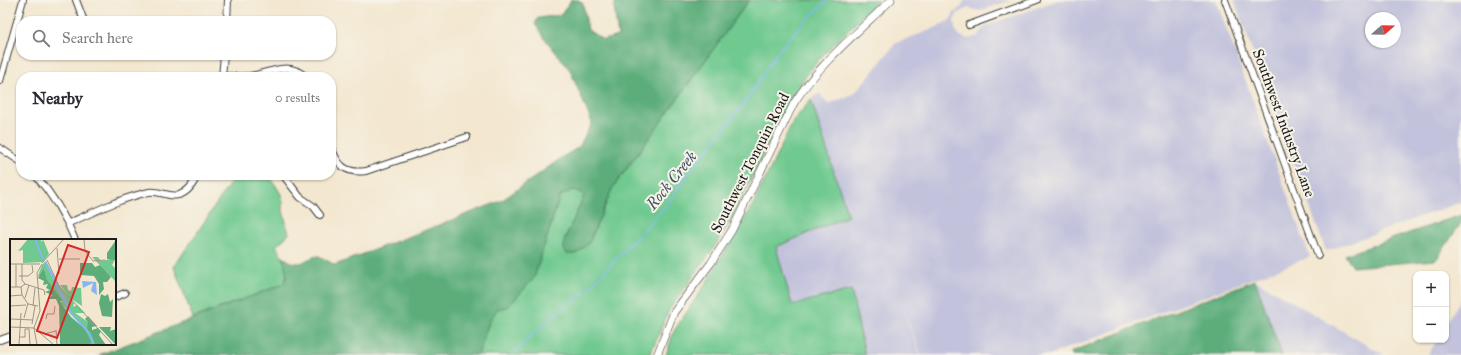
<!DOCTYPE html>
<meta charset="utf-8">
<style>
:root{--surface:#fff;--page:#f2f2f3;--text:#2b2b33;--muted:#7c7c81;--line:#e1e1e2}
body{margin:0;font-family:"IM FELL Great Primer",serif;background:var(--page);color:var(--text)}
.controls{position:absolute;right:12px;bottom:12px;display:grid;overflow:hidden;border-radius:8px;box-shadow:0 1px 3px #0004}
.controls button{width:36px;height:36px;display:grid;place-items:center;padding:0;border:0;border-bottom:1px solid var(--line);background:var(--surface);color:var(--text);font:20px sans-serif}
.compass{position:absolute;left:1365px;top:12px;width:36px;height:36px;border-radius:50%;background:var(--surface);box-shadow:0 1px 3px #0004;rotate:70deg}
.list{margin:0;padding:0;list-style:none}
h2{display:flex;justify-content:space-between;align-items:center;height:52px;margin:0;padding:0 16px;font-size:17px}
h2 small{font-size:13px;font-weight:400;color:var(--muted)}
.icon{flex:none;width:22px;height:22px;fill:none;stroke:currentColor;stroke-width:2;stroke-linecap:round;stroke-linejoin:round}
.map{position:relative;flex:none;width:1461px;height:355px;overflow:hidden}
.search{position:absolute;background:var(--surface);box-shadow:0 1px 3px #0004;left:16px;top:16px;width:320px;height:44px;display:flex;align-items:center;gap:10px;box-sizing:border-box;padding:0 14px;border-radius:16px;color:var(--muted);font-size:15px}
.panel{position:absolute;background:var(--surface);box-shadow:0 1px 3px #0004;left:16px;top:72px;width:320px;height:108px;border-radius:16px}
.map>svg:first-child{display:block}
.industrial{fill:#c2c2dc;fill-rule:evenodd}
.green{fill:#70c98f;stroke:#467256}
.forest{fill:#5cad7a;stroke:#3c644b}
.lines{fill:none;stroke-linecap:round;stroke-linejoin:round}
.stream{stroke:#84b7f1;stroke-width:1.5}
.minor-casing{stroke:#3c3a37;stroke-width:8}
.major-casing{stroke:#3c3a37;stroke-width:8}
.minor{stroke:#fff;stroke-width:6}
.major{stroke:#fff;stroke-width:7}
.labels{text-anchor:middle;stroke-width:4;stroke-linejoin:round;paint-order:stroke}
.street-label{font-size:15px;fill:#1c1c1c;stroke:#f7f3e8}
.water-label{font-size:16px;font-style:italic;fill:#405267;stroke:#f7f3e8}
.inset-river{fill:none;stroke:#84b7f1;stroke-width:2}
.inset-road{fill:none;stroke:#9d9687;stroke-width:1}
.view{fill:#d62828;fill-opacity:0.15;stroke:#d62828;stroke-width:2}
.inset-edge{fill:none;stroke:#1c1c1c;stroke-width:2}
</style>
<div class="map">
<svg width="1461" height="355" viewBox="0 0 1461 355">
<rect width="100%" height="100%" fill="#f7f3e8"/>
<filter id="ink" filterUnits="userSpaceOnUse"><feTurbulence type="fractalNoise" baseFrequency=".025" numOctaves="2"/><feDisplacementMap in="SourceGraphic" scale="8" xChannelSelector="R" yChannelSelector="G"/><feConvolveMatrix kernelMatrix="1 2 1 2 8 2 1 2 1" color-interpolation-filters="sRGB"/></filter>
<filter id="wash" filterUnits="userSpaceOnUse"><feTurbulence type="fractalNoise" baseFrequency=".012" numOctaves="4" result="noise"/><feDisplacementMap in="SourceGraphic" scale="16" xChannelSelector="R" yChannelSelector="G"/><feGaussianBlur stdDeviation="0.9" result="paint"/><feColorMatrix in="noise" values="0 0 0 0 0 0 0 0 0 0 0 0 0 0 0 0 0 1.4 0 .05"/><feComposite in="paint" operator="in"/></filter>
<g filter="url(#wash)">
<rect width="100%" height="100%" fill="#f3e7cf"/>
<g class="industrial">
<path d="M965 0H1010L980 11 968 8 958 13 954 20 955 29 960 36 968 39 978 36 986 26 1058 0H1216L1310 257 1049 355H921L896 290 920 355H865L851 290 792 305 776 247 848 216 811 100 819 93 828 104 854 94 896 43 933 29 950 20 954 13 961 7Z"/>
<path d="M1234 0H1461V202L1326 251ZM1371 18H1395V42H1371Z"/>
<path d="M1255 280 1384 355H1282Z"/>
<path d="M1461 299V355H1428L1437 340H1446V324Z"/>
</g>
<g class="green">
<path d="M749 0H879L819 59 801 83 788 104 729 224 713 249 669 310 650 355H478L489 322 497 309 534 278 560 196 572 190 580 191 584 196 564 241 589 243 612 189Z"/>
<path d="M811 100 848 216 776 247 792 305 851 290 865 355H666L674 331 703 288 755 201 793 121Z"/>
<path d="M232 175H261L273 181 282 196 283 202 282 207 289 234 276 246C284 258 290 270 284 284L193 318 174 267 233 179Z"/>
</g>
<g class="forest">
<path d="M571 0H579L583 4 588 30 603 40 618 36 614 8 616 0H749L612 189 589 243 576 254H567L564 249V241L584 196 580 191 572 190 560 196 534 278 508 307 497 309 489 322 478 355H99L283 284 287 276 283 257 293 263H301L313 257 319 256 335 265 501 201 564 156 579 147 592 123 570 70 545 39 535 24 538 18 561 15Z"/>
<path d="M1461 215V223L1436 260 1353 267 1345 255Z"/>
<path d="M1255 280 1282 355H1072L1071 352Z"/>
</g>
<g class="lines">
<path class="stream" d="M511 355 549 320 590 287 667 205 682 182 745 102 779 50 801 25 828 0"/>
</g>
</g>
<g filter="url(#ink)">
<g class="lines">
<g class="minor-casing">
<g id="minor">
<path d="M76 0 84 21"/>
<path d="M1225 0 1318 255"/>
<path d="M227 21 228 0"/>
<path d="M969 25 1037 0"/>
<path d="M222 76C231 76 241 77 250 76 271 73 288 60 306 77"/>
<path d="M222 77 224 55"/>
<path d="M0 81 23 0"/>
<path d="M331 146C337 165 345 174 366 171L467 137"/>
<path d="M0 148 21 162"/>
<path d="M35 175C53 195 65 215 75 240"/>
<path d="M283 175 300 197 313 206 320 215"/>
<path d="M69 223C94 212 121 198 149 192 159 190 169 198 179 195 188 192 194 183 197 175"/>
<path d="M115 297 125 293"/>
<path d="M0 340 11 336"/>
</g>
</g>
<g class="major-casing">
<path id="major" d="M657 355 674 312 711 263 732 230 794 103C817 66 859 31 891 0"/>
</g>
<use href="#minor" class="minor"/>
<use href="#major" class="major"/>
</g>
</g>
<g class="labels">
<g class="street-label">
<text transform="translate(1284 123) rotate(70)" y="5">Southwest Industry Lane</text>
<text transform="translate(750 163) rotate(-63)" y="5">Southwest Tonquin Road</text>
</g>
<g class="water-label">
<text transform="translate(671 180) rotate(-51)" y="6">Rock Creek</text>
</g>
</g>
<g transform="translate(10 239)">
<rect width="106" height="106" fill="#f3e7cf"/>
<path d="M18 0H30L32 3 33 0 39 15 33 23 13 24V11L8 12ZM82 18H88L91 22 106 19 102 26 106 30V43ZM36 22 48 45 64 64 63 68 67 66 75 74H65L78 83 85 106H80L74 89 50 63 53 62 37 42 34 29 32 37H28L32 26ZM50 46H57L58 51 61 52 62 48 71 49 72 67 60 59Z" fill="#70c98f"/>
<path d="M106 1V19L104 21 97 20V14ZM70 24H82L85 28 90 26 101 38 97 43H93L94 50 89 56V45L84 37 70 36ZM34 29 37 41 53 62H50L61 78 74 89 81 102 80 106H50L49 67 46 60H39L42 56 35 53 40 51 36 49 38 45 33 46 34 42 28 39ZM91 55 95 57 98 55 100 63 103 60 102 78 92 77 89 64ZM78 77 87 87 82 88V91L88 89 91 92 89 96 96 106H85L77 89 78 83 75 80ZM89 88H101L100 92 106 90V106Z" fill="#5cad7a"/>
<path d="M72 42 86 43 87 56 81 52 83 44 73 49Z" fill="#84b7f1"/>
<path class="inset-river" d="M25 0 33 20M35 23 61 74 80 95 84 106"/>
<path class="inset-road" d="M74 0 75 12 83 22 95 21M47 9 49 35M49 20H70M37 21 49 47 103 106M32 24 54 0M0 25H30M6 25V48M12 25V41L15 45M9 37H18L23 33 22 26M0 48H11L15 45 34 51 35 56M11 48 12 56 18 65 28 67M0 57 12 56M15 59 19 46M0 67 16 66M23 67 25 49M14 79 18 64M1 80 23 81M36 80 37 75H44L45 67M22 85 25 67M0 88 24 89M24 89 44 106M46 91 47 106M34 95 46 92M9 98H15V90H19L20 106M9 106 11 74M27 106 24 89 30 72 27 34 32 25"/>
<path class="view" d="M58 6 79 13 47 99 27 92Z"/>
<rect width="106" height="106" class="inset-edge"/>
</g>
</svg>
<div class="controls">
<button>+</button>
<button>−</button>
</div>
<svg class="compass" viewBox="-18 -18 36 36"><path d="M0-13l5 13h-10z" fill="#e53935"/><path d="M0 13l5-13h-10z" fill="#7c7c81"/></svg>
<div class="search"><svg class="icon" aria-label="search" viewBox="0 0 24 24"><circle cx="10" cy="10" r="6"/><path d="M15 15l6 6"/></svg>Search here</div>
<section class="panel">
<h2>Nearby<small>0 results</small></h2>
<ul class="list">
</ul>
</section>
</div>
